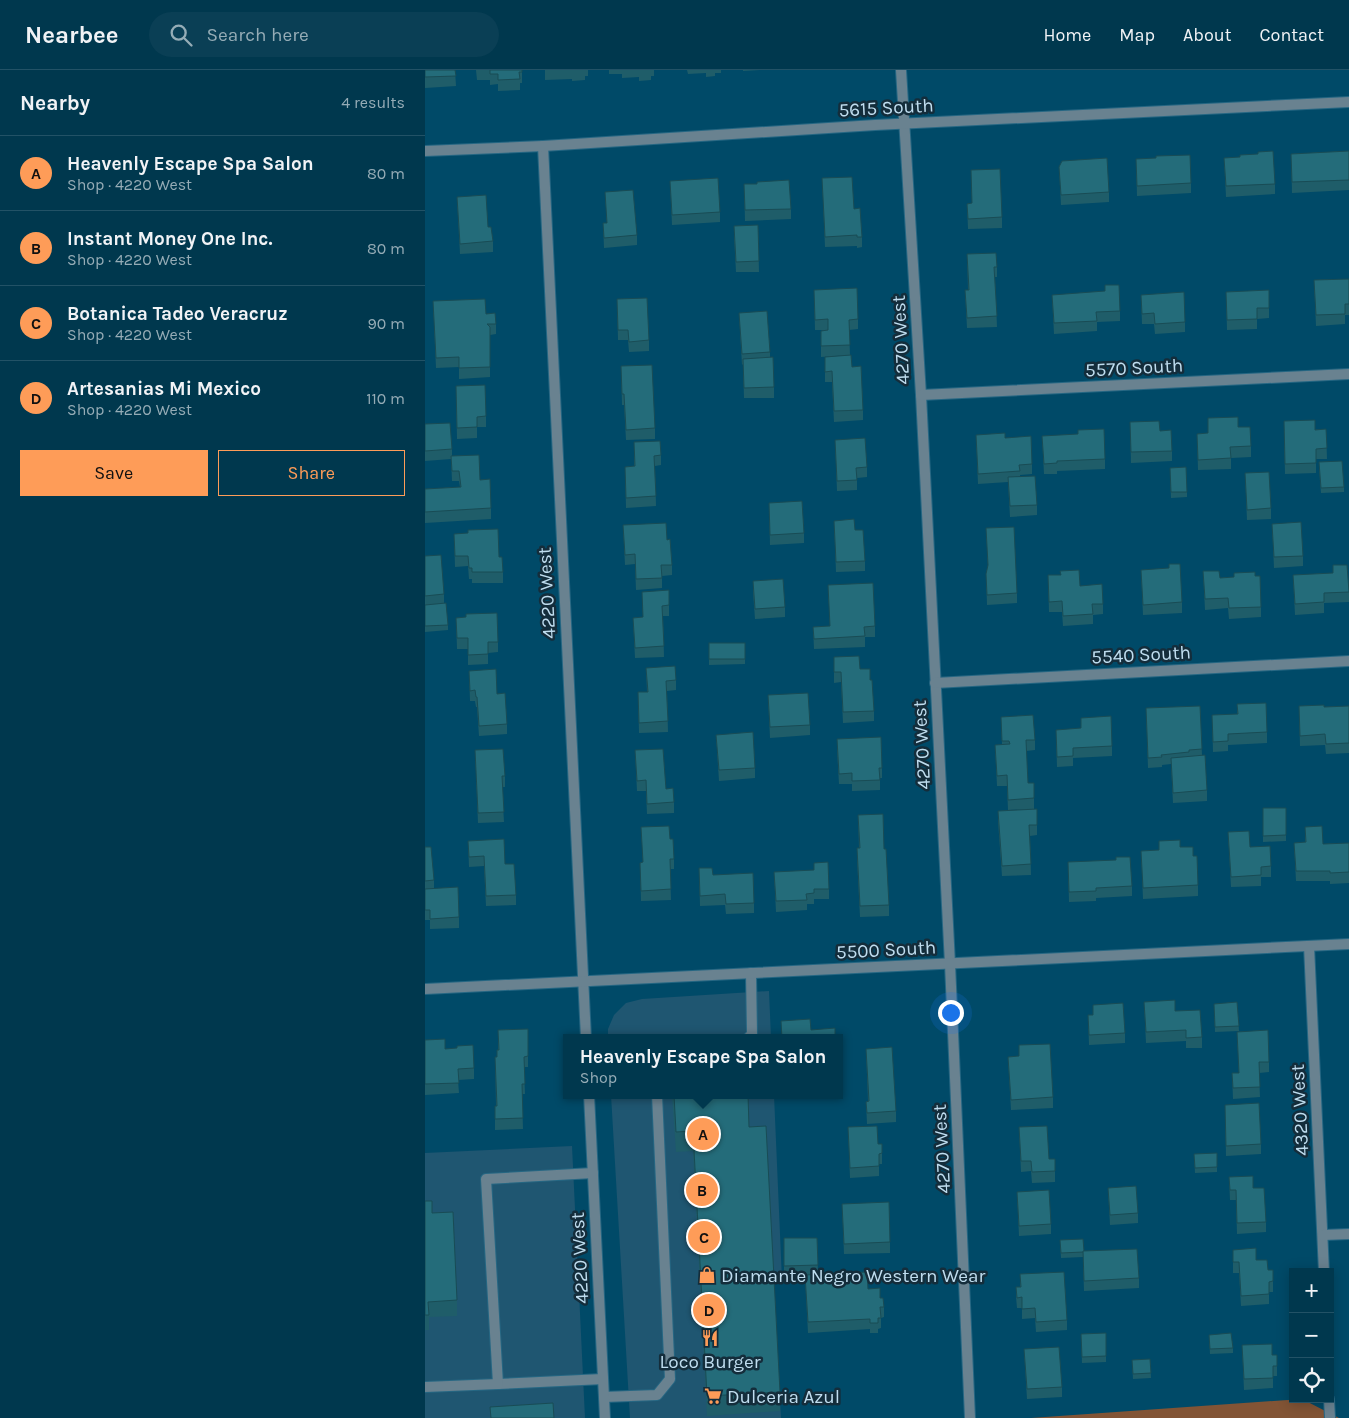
<!DOCTYPE html>
<meta charset="utf-8">
<style>
:root{--surface:#00384e;--page:#0a3f55;--text:#f1f3f6;--muted:#95acb6;--line:#225266;--accent:#fe9c58}
body{margin:0;font-family:Karla,sans-serif;background:var(--page);color:var(--text)}
.controls{position:absolute;right:15px;bottom:15px;display:grid;overflow:hidden;border-radius:0px;box-shadow:0 2px 12px #0003}
.controls button{width:45px;height:45px;display:grid;place-items:center;padding:0;border:0;border-bottom:1px solid var(--line);background:var(--surface);color:var(--text);font:25px sans-serif}
.you{position:absolute;left:525px;top:942px;width:18px;height:18px;margin:-12px;border:4px solid #fff;border-radius:50%;background:#1a73e8;box-shadow:0 0 0 8px #1a73e833}
.badge{display:grid;place-items:center;width:32px;height:32px;border-radius:50%;background:var(--accent);color:#111;font-size:16px;font-weight:700}
.pin{position:absolute;translate:-50% -50%;border:2px solid #fff;box-shadow:0 1px 5px #0006}
.popup{position:absolute;left:138px;top:964px;width:280px;height:65px;box-sizing:border-box;display:grid;place-content:center;border-radius:0px;background:var(--surface);filter:drop-shadow(0 1px 4px #0005);font-size:16px;white-space:nowrap;color:var(--muted)}
.popup b{font-size:19px;color:var(--text)}
.popup::after{content:'';position:absolute;left:50%;top:100%;margin-left:-10px;border:10px solid transparent;border-top-color:var(--surface)}
.list{margin:0;padding:0;list-style:none}
h2{display:flex;justify-content:space-between;align-items:center;height:65px;margin:0;padding:0 20px;font-size:21px}
h2 small{font-size:16px;font-weight:400;color:var(--muted)}
.list li{display:grid;grid-template-columns:32px 1fr auto;gap:15px;align-items:center;box-sizing:border-box;height:75px;padding:0 20px;border-top:1px solid var(--line)}
.list b{display:block;font-size:19px;white-space:nowrap}
.list p{margin:0;font-size:16px;white-space:nowrap;color:var(--muted)}
.list em{font-size:16px;font-style:normal;color:var(--muted)}
.actions{display:flex;gap:10px;padding:15px 20px}
.actions a{flex:1;padding:11px 0;border:1px solid var(--accent);border-radius:0px;text-align:center;font-size:18px;color:var(--accent)}
.actions .main{background:var(--accent);color:#111}
.icon{flex:none;width:28px;height:28px;fill:none;stroke:currentColor;stroke-width:2;stroke-linecap:round;stroke-linejoin:round}
.map{position:relative;flex:none;width:924px;height:1348px;overflow:hidden}
header{display:flex;align-items:center;gap:30px;box-sizing:border-box;height:70px;padding:0 25px;background:var(--surface);border-bottom:1px solid var(--line)}
header strong{font-size:24px}
nav{display:flex;gap:28px;margin-inline-start:auto;font-size:18px}
.search{width:350px;height:45px;background:var(--page);display:flex;align-items:center;gap:12px;box-sizing:border-box;padding:0 18px;border-radius:28px;color:var(--muted);font-size:19px}
main{display:flex}
aside{flex:1;background:var(--surface)}
.map>svg:first-child{display:block}
.built{fill:#1f5671}
.green{fill:#825435}
.lines{fill:none;stroke-linecap:round;stroke-linejoin:round}
.service-casing{stroke:#266783;stroke-width:12}
.minor-casing{stroke:#266783;stroke-width:12}
.service{stroke:#698290;stroke-width:10}
.minor{stroke:#698290;stroke-width:10}
.wall{fill:#1f5d69}
.building{fill:#246c7a;stroke:#194c55}
.labels{text-anchor:middle;stroke-width:5;stroke-linejoin:round;paint-order:stroke}
.street-label{font-size:19px;fill:#bfddef;stroke:#142d3b}
.poi-label{font-size:19px;fill:#bfddef;stroke:#142d3b;text-anchor:start}
</style>
<header>
<strong>Nearbee</strong>
<div class="search"><svg class="icon" aria-label="search" viewBox="0 0 24 24"><circle cx="10" cy="10" r="6"/><path d="M15 15l6 6"/></svg>Search here</div>
<nav><a>Home</a><a>Map</a><a>About</a><a>Contact</a></nav>
</header>
<main>
<aside>
<h2>Nearby<small>4 results</small></h2>
<ul class="list">
<li><span class="badge">A</span><div><b>Heavenly Escape Spa Salon</b><p>Shop · 4220 West</p></div><em>80 m</em></li>
<li><span class="badge">B</span><div><b>Instant Money One Inc.</b><p>Shop · 4220 West</p></div><em>80 m</em></li>
<li><span class="badge">C</span><div><b>Botanica Tadeo Veracruz</b><p>Shop · 4220 West</p></div><em>90 m</em></li>
<li><span class="badge">D</span><div><b>Artesanias Mi Mexico</b><p>Shop · 4220 West</p></div><em>110 m</em></li>
</ul>
<div class="actions"><a class="main">Save</a><a>Share</a></div>
</aside>
<div class="map">
<svg width="924" height="1348" viewBox="0 0 924 1348">
<rect width="100%" height="100%" fill="#004a68"/>
<g class="built">
<path d="M344 921 346 968H183V959L189 945 201 933 217 929Z"/>
<path d="M186 1025H349L357 1210H348L356 1348H205Z"/>
<path d="M147 1076 160 1348H0V1083Z"/>
</g>
<path class="green" d="M877 1329 914 1348H606Z"/>
<g class="lines">
<g class="service-casing">
<g id="service">
<path d="M323 968 327 964 326 903"/>
<path d="M73 1314 178 1309"/>
<path d="M0 1317 73 1314 61 1109 168 1103"/>
<path d="M179 1327 232 1325 245 1309 232 1025"/>
</g>
</g>
<g class="minor-casing">
<g id="minor">
<path d="M476 0 496 325 525 894 545 1348"/>
<path d="M118 76 161 968"/>
<path d="M0 81 118 76 450 55 924 32"/>
<path d="M496 325 924 304"/>
<path d="M510 613 924 591"/>
<path d="M884 876 899 1202"/>
<path d="M0 919 924 874"/>
<path d="M164 1025 180 1348"/>
<path d="M898 1165 924 1164"/>
<path d="M904 1329 905 1348"/>
</g>
</g>
<use href="#service" class="service"/>
<use href="#minor" class="minor"/>
</g>
<g class="wall">
<path d="M0 0H30L31 16 0 18Z"/>
<path d="M51 0H97V13H95V20L73 21V14L65 15V10H52Z"/>
<path d="M120 0H163V6H160V10L147 11V9L120 10Z"/>
<path d="M184 0H229V6H226V10L214 11V7L197 8V4H184Z"/>
<path d="M262 0H296V3H290V6L281 7V3L263 4Z"/>
<path d="M318 0H335L318 1Z"/>
<path d="M924 81V120L867 123 866 84Z"/>
<path d="M799 88 850 114V124L801 127Z"/>
<path d="M711 89 766 113V123L712 126Z"/>
<path d="M634 97 684 122V132L636 135Z"/>
<path d="M546 100 577 147V158L543 159 542 134 547 133Z"/>
<path d="M397 108 429 139 437 167V177L432 178V176L400 177Z"/>
<path d="M245 111 295 142V152L247 155Z"/>
<path d="M319 114 366 139V149L320 151Z"/>
<path d="M180 122 212 165V175L179 178 178 153H182Z"/>
<path d="M32 127 63 157 68 171V182L35 184Z"/>
<path d="M333 155 334 202H311L309 166Z"/>
<path d="M542 184 572 197V207H570L572 257 542 258 540 220H543Z"/>
<path d="M924 209V245H920V254L891 256 889 210Z"/>
<path d="M389 220 433 249V259L424 260 425 285 396 287V261L403 260H390Z"/>
<path d="M844 220V248L832 249V259L802 260 801 222Z"/>
<path d="M627 225 695 241V251L672 252V261L629 264Z"/>
<path d="M716 225 760 252V262L730 264 729 254H717Z"/>
<path d="M192 229 224 270V281L204 282 203 270H193Z"/>
<path d="M8 231 61 244 71 254V264L65 265V307L34 309V297L11 298Z"/>
<path d="M314 243 345 282V288L349 317V328H319L318 294 317 295Z"/>
<path d="M400 287 427 297 438 340V350L409 352 407 312H400Z"/>
<path d="M196 296 230 358V369L201 370 199 335H197Z"/>
<path d="M31 316 61 346V357H52V368L32 369Z"/>
<path d="M705 352 735 361 747 381V391L706 393Z"/>
<path d="M0 354 27 379V386L55 410 66 438V449L0 453V419L35 417 34 411H27L26 389 0 391Z"/>
<path d="M813 357 826 376V387L806 388V399L773 400 772 364 783 363Z"/>
<path d="M901 359 902 389H891V403L860 404 859 361Z"/>
<path d="M551 365 580 368 607 394V404L595 405V407L612 435V445L585 447 583 412 553 414Z"/>
<path d="M617 366 680 389V399L632 401V404H619Z"/>
<path d="M410 370 442 397V407L432 408V420L412 421Z"/>
<path d="M209 372 236 385V395L230 396 231 436 201 438 200 397 209 396Z"/>
<path d="M894 398 919 417V422L896 423Z"/>
<path d="M745 403 762 422V427L746 428Z"/>
<path d="M820 403 846 438V449L822 450Z"/>
<path d="M344 433 379 463V473L345 475Z"/>
<path d="M409 451 430 460 440 491V501L411 502Z"/>
<path d="M847 454 878 486V496L849 498Z"/>
<path d="M198 455 242 470 247 495V505L237 506V518L211 520 210 494 200 495Z"/>
<path d="M561 458 592 523V533L562 535 561 504 563 497Z"/>
<path d="M29 464 74 487 78 502V513H47V509H44L43 496 30 497Z"/>
<path d="M0 486 19 524V533L23 555V560L0 562Z"/>
<path d="M908 495 924 522V532L899 533V543L870 545 868 505 908 503Z"/>
<path d="M716 500 757 532V543L718 545Z"/>
<path d="M778 501 795 508 830 506 836 537V547L804 549 803 538 780 540Z"/>
<path d="M623 505 655 516 678 534V544L668 545V554L638 556 637 542H624Z"/>
<path d="M328 511 360 537V547L330 549 328 522Z"/>
<path d="M403 515 450 556V567H440V577L389 579 388 557 405 556Z"/>
<path d="M217 522 244 535V546H238L239 587 210 588 208 548 218 547Z"/>
<path d="M31 548 73 572V582L63 583V594L43 595V579H32Z"/>
<path d="M284 573H320V594L284 595Z"/>
<path d="M409 587 435 599 445 610 449 641V651L418 653 416 612 409 613Z"/>
<path d="M221 598 251 610V620L242 621 243 662 214 663 213 622H222Z"/>
<path d="M44 601 72 624 82 654V664L54 666 52 637H51L50 631H45Z"/>
<path d="M343 625 385 655V665L345 668Z"/>
<path d="M812 634 842 662V673L803 675V681L788 682 787 645 812 644Z"/>
<path d="M775 636 777 685 782 720V731L748 733 746 694 737 695V697L723 698 721 638Z"/>
<path d="M874 636 899 637 924 636V683L901 684 900 675 875 676Z"/>
<path d="M576 647 610 670V680L601 681 603 713 609 728V739L583 740 582 716H572L570 675H577Z"/>
<path d="M631 660 687 676V686L648 688V696L632 697Z"/>
<path d="M291 665 330 698V708L294 711Z"/>
<path d="M412 679 457 698V708H455V720L427 721V714H414Z"/>
<path d="M50 680 80 706V717H77L79 752 53 753Z"/>
<path d="M210 680 241 719 249 732V743L222 744 221 721H212Z"/>
<path d="M838 738H861V771L838 772Z"/>
<path d="M612 739V765L605 766 606 805 577 806 573 751V741Z"/>
<path d="M433 745 459 779 464 835V846L435 847 432 788V778H434Z"/>
<path d="M216 757 245 769 249 789V799H245L246 830 216 831 215 793 218 792Z"/>
<path d="M880 757 898 774 924 773V813L905 814V811H871L869 773 880 772Z"/>
<path d="M803 762 825 777 846 796V807H836V816L806 817Z"/>
<path d="M43 771 80 794 91 825V835L61 836 59 796 44 797Z"/>
<path d="M734 771 755 777 768 786 773 815V826L718 829 716 781 734 780Z"/>
<path d="M0 777 9 810V819L34 847V858L5 859V850H0Z"/>
<path d="M643 792 707 816V826L671 828V831L644 832Z"/>
<path d="M274 798 288 805 329 833V843L301 844 300 835 275 836Z"/>
<path d="M349 802 404 819V829H389V834H382V840L351 842Z"/>
<path d="M719 932 750 941 777 967V978H761V971L721 973Z"/>
<path d="M812 932 814 961 790 962 789 934Z"/>
<path d="M668 935 700 963V973L664 975 663 945H668Z"/>
<path d="M103 959V997H99L100 1024H97L98 1059 70 1060V1036H71L70 987H72L73 980V960Z"/>
<path d="M812 962 844 992V1002L834 1003 835 1027 808 1029 807 1003H814Z"/>
<path d="M0 970 20 979 49 998V1009L33 1010 34 1023 0 1025Z"/>
<path d="M594 975 628 1027V1038L586 1040 583 987 594 986Z"/>
<path d="M441 979 471 1041V1052L442 1054 441 1032 443 1031Z"/>
<path d="M247 1025H323L324 1057 355 1322V1341L282 1346 268 1081 251 1082Z"/>
<path d="M800 1035 836 1074V1084L801 1086Z"/>
<path d="M423 1057 453 1074 457 1083V1094H454V1106L425 1108Z"/>
<path d="M594 1057 624 1089 630 1101V1112L607 1113 606 1101 596 1102Z"/>
<path d="M769 1084 792 1097V1102L770 1103Z"/>
<path d="M804 1107 828 1118 841 1152V1162L812 1164 811 1130H805Z"/>
<path d="M683 1118 713 1143V1153L685 1155Z"/>
<path d="M592 1122 626 1154V1164L594 1166Z"/>
<path d="M0 1131 7 1143 32 1230V1246L4 1247V1260H0Z"/>
<path d="M417 1134 465 1172V1183L419 1184Z"/>
<path d="M359 1168H392L393 1204 443 1219 455 1228 459 1237V1247L456 1248V1258L453 1259V1263H445V1259L383 1263 380 1206H359Z"/>
<path d="M635 1170 714 1208V1218L659 1221 658 1187 636 1188Z"/>
<path d="M808 1180 831 1190 843 1200 848 1211V1222H844V1234L816 1236 814 1203H808Z"/>
<path d="M595 1204 642 1250V1260L611 1262 610 1248 597 1249V1238H592L591 1227V1217H595Z"/>
<path d="M681 1263V1292L657 1293 656 1264Z"/>
<path d="M784 1265 808 1278V1283L785 1284Z"/>
<path d="M817 1275 847 1285H852V1306H848V1318L819 1320Z"/>
<path d="M599 1279 637 1317V1327L602 1329Z"/>
<path d="M725 1289 726 1308 708 1309 707 1290Z"/>
</g>
<g class="building">
<path d="M0 0H30L31 6 0 7Z"/>
<path d="M65 0H97V2H94L95 9 73 10V4H65Z"/>
<path d="M848 81 850 114 801 116 799 88 815 87V85L833 84V82Z"/>
<path d="M924 81V110L867 112 866 84Z"/>
<path d="M765 85 766 113 712 116 711 89 731 88V86Z"/>
<path d="M682 88 684 122 636 125 634 97 637 91Z"/>
<path d="M575 99 577 147 543 149 542 134 547 133 546 100Z"/>
<path d="M427 107 429 139 435 138 437 167H432V165L400 167 397 108Z"/>
<path d="M293 108 295 142 247 145 245 111Z"/>
<path d="M364 110 366 139 320 140 319 114H332V112Z"/>
<path d="M208 120 212 165 179 168 178 153H182L180 122Z"/>
<path d="M61 125 63 157H66L68 171 35 174 32 127Z"/>
<path d="M333 155 334 191 311 192 309 156Z"/>
<path d="M571 183 572 197H569L572 246 542 248 540 220H544L542 184Z"/>
<path d="M924 209V234H920V244L891 245 889 210Z"/>
<path d="M680 215H694L695 241 671 242 672 251 629 253 627 225 680 221Z"/>
<path d="M432 218 433 249 424 250 425 275 396 276V261L403 260V249L390 250 389 220Z"/>
<path d="M844 220V238H832V249L802 250 801 222Z"/>
<path d="M759 222 760 252 730 254 729 243 717 244 716 225Z"/>
<path d="M222 228 224 270 204 272 203 260H193L192 229Z"/>
<path d="M60 229 61 244 70 243 71 254H62L65 257V297L34 298V287L11 288 8 231Z"/>
<path d="M342 241 345 282 317 284 314 243Z"/>
<path d="M426 285 427 297 436 296 438 340 409 341 407 301 400 302V287Z"/>
<path d="M348 287 349 317 319 318 318 289Z"/>
<path d="M227 295 230 358 201 360 199 324H197L196 296Z"/>
<path d="M60 315 61 346 52 347V357L32 358 31 316Z"/>
<path d="M813 347V357H825L826 376 805 377 806 388 773 390 772 364 783 363V348Z"/>
<path d="M890 350V360L901 359 902 378 891 379V393L860 394 859 351Z"/>
<path d="M734 351 735 361 746 360 747 381 706 382 705 352Z"/>
<path d="M25 353 27 379 0 381V354Z"/>
<path d="M679 359 680 389 632 391V393L619 394 617 366 653 364V360Z"/>
<path d="M580 363V368L606 366 607 394 594 395 595 401 553 404 551 365Z"/>
<path d="M440 368 442 397 431 398 432 410 412 411 410 370Z"/>
<path d="M235 371 236 385 229 386 231 426 201 428 200 397 210 396 209 372Z"/>
<path d="M54 385 55 410 65 409 66 438 0 442V419L36 417 34 401H27L26 386Z"/>
<path d="M917 391 919 417 896 418 894 392Z"/>
<path d="M761 397 762 422H746L745 398Z"/>
<path d="M844 402 846 438 822 440 820 403Z"/>
<path d="M610 406 612 435 585 436 583 407Z"/>
<path d="M377 431 379 463 345 465 344 433Z"/>
<path d="M429 449 430 460H438L440 491 411 492 409 451Z"/>
<path d="M876 452 878 486 849 487 847 454Z"/>
<path d="M241 453 242 470 245 469 247 495H236L237 508 211 509 210 484 200 485 198 455Z"/>
<path d="M589 457 592 523 562 525 561 504 563 495 561 458Z"/>
<path d="M73 459 74 487H77L78 502H47V498H44L43 486H30L29 464 43 463V460Z"/>
<path d="M16 485 19 524 0 526V486Z"/>
<path d="M744 494H755L757 532 718 535 716 500 744 498Z"/>
<path d="M908 495H922L924 522 899 523V532L870 534 868 505 908 503Z"/>
<path d="M654 500 655 516 677 514 678 534H667L668 544 638 546 637 531 624 532 623 505H636L635 501Z"/>
<path d="M778 501H794L795 508 809 507V503L830 502V506H835L836 537 804 538 803 528 780 529Z"/>
<path d="M358 509 360 537 330 539 328 511Z"/>
<path d="M448 513 450 556 439 557 440 566 389 569 388 557 405 556 403 515Z"/>
<path d="M244 520V535L237 536 239 576 210 578 208 548 218 547 217 522Z"/>
<path d="M21 533 23 555 0 556V535Z"/>
<path d="M72 543 73 572H63V584L43 585V568H32L31 548 41 547V544Z"/>
<rect x="284" y="573" width="36" height="16"/>
<path d="M434 586 435 599H445V610H447L449 641 418 642 416 602H409V587Z"/>
<path d="M250 596 251 610 241 611 243 651 214 653 213 622H223L221 598Z"/>
<path d="M71 599 72 624 80 623 82 654 54 656 52 627H51L50 620 45 621 44 601Z"/>
<path d="M383 623 385 655 345 657 343 625Z"/>
<path d="M841 633 842 662 803 664V671L788 672 787 645 813 644 812 634Z"/>
<path d="M899 635V637L924 636V673L901 674 900 664 875 666 874 636Z"/>
<path d="M775 636 777 679 764 680V682L736 685 737 687 723 688 721 638Z"/>
<path d="M608 645 610 670H601L603 713H609V728L583 730 582 705 572 706 570 675 585 674 584 671H577L576 647Z"/>
<path d="M686 646 687 676 648 678V686L632 687 631 660 656 658V648Z"/>
<path d="M328 662 330 698 294 700 291 665Z"/>
<path d="M456 667 457 698H454L455 710 427 711V703L414 704 412 669Z"/>
<path d="M78 679 80 706H77L79 742 53 743 50 680Z"/>
<path d="M238 679 241 719 248 718 249 732 222 734 221 710 212 711 210 680Z"/>
<path d="M780 685 782 720 748 723 746 688Z"/>
<path d="M838 738H861V765L838 766Z"/>
<path d="M612 739V755H604L606 794 577 796 573 741Z"/>
<path d="M458 744 459 779H461L464 835 435 836 432 778H435L433 745Z"/>
<path d="M244 756 245 769H248L249 789H245L246 819 216 821 215 793 218 792 216 757Z"/>
<path d="M897 756 898 774 924 773V802L905 803V801H871L869 773 881 772 880 757Z"/>
<path d="M824 761 825 777 845 776 846 796 836 797V805L806 807 803 762Z"/>
<path d="M79 769 80 794H89L91 825 61 826 59 786 44 787 43 771Z"/>
<path d="M755 770V777H768V786H772L773 815 718 818 716 781 734 780V771Z"/>
<path d="M0 777H6L9 810 0 811Z"/>
<path d="M691 787H705L707 816 671 818V821L644 822 643 792 691 790Z"/>
<path d="M403 792 404 819H389V823L381 824 382 830 351 831 349 802 389 800V793Z"/>
<path d="M274 798H287L288 805 328 803 329 833 301 834 300 824 275 826Z"/>
<path d="M33 817 34 847 5 849V840H0V819Z"/>
<path d="M750 930V941L775 940 777 967 761 968V960L721 962 719 932Z"/>
<path d="M812 932 814 956 790 957 789 934Z"/>
<path d="M698 933 700 963 664 965 663 945H668V935Z"/>
<path d="M385 949 386 960 410 958V968H357L356 951Z"/>
<path d="M103 959V986L99 987 100 1014H97L98 1048 70 1049V1036H72L70 987H72V980H74L73 960Z"/>
<path d="M843 960 844 992H834L835 1017 808 1018 807 1003H814L812 962Z"/>
<path d="M20 969V979L32 978V976L48 975 49 998 33 999 34 1013 0 1014V970Z"/>
<path d="M625 974 628 1027 586 1030 583 987 594 986V975Z"/>
<path d="M467 977 471 1041 442 1043 441 1032 444 1031 441 979Z"/>
<path d="M249 1025H323L324 1057 341 1056 355 1322 282 1326 268 1061 251 1062Z"/>
<path d="M834 1033 836 1074 801 1076 800 1035Z"/>
<path d="M452 1056 453 1074H457V1083L454 1084V1096L425 1098 423 1057Z"/>
<path d="M622 1056 624 1089H630V1101L607 1102 606 1091H596L594 1057Z"/>
<path d="M792 1083V1097L770 1098 769 1084Z"/>
<path d="M828 1106V1118H839L841 1152 812 1153 811 1120H805L804 1107Z"/>
<path d="M711 1116 713 1143 685 1145 683 1118Z"/>
<path d="M624 1120 626 1154 594 1156 592 1122Z"/>
<path d="M0 1131H7V1143L28 1142 32 1230 3 1232 4 1245H0Z"/>
<path d="M464 1132 465 1172 419 1174 417 1134Z"/>
<path d="M359 1168H392L393 1195 359 1196Z"/>
<path d="M658 1169 659 1181 658 1182 636 1183 635 1170Z"/>
<path d="M831 1178V1190H842L843 1200H848V1211L844 1212V1224L816 1226 814 1192H808V1180Z"/>
<path d="M712 1179 714 1208 659 1211 658 1181Z"/>
<path d="M442 1202 443 1219 455 1218V1228H458L459 1237H455L456 1248H453V1253H445V1249L383 1252 380 1205Z"/>
<path d="M639 1202 642 1250 611 1252 610 1238 597 1239V1227L592 1228 591 1217H596L595 1204Z"/>
<path d="M681 1263V1286L657 1287 656 1264Z"/>
<path d="M806 1263 808 1278 785 1279 784 1265Z"/>
<path d="M847 1274V1285H852V1296H848V1308L819 1309 817 1275Z"/>
<path d="M634 1277 637 1317 602 1319 599 1279Z"/>
<path d="M725 1289 726 1303 708 1304 707 1290Z"/>
<path d="M128 1333 129 1348H66L65 1337Z"/>
</g>
<defs>
<g id="shop-bare" transform="scale(1.35)"><path d="M-5-2.5h2.3a2.7 3.5 0 0 1 5.4 0H5L5.5 6h-11ZM-1.5-2.5h3a1.5 2.3 0 0 0-3 0Z" fill="#fe9c58" stroke="#142d3b" stroke-width="2.5" paint-order="stroke"/></g>
<g id="restaurant-bare" transform="scale(1.35)"><path d="M-5-6h1v4h1v-4h1v4h1v-4h1v5L-1.5 .5V6h-2V.5L-5-1ZM5-6V6H3V1.5H1.5Q1.5-4 5-6Z" fill="#fe9c58" stroke="#142d3b" stroke-width="2.5" paint-order="stroke"/></g>
<g id="supermarket-bare" transform="scale(1.35)"><path d="M-6-5.5h2.5l.6 2H6L4.5 2H-2.5L-4.4-4H-6ZM-1.5 3.2a1.3 1.3 0 1 0 .1 0ZM3 3.2a1.3 1.3 0 1 0 .1 0Z" fill="#fe9c58" stroke="#142d3b" stroke-width="2.5" paint-order="stroke"/></g>
</defs>
<g fill-rule="evenodd">
<use href="#shop-bare" x="282" y="1205"/>
<use href="#restaurant-bare" x="285" y="1268"/>
<use href="#supermarket-bare" x="288" y="1326"/>
</g>
<g class="labels">
<g class="street-label">
<text transform="translate(461 37) rotate(-3)" y="7">5615 South</text>
<text transform="translate(475 270) rotate(-93)" y="7">4270 West</text>
<text transform="translate(709 297) rotate(-3)" y="7">5570 South</text>
<text transform="translate(121 523) rotate(-93)" y="7">4220 West</text>
<text transform="translate(716 584) rotate(-3)" y="7">5540 South</text>
<text transform="translate(496 675) rotate(-93)" y="7">4270 West</text>
<text transform="translate(461 879) rotate(-3)" y="7">5500 South</text>
<text transform="translate(874 1040) rotate(-93)" y="7">4320 West</text>
<text transform="translate(516 1079) rotate(-93)" y="7">4270 West</text>
<text transform="translate(154 1188) rotate(-93)" y="7">4220 West</text>
</g>
<g class="poi-label">
<text x="296" y="1212">Diamante Negro Western Wear</text>
<text x="285" y="1298" text-anchor="middle">Loco Burger</text>
<text x="302" y="1333">Dulceria Azul</text>
</g>
</g>
</svg>
<div class="controls">
<button>+</button>
<button>−</button>
<button><svg class="icon" aria-label="locate" viewBox="0 0 24 24"><circle cx="12" cy="12" r="6"/><path d="M12 2v4M12 18v4M2 12h4M18 12h4"/></svg></button>
</div>
<div class="you"></div>
<div class="pin badge" style="left:278px;top:1064px">A</div>
<div class="popup"><b>Heavenly Escape Spa Salon</b>Shop</div>
<div class="pin badge" style="left:277px;top:1120px">B</div>
<div class="pin badge" style="left:279px;top:1167px">C</div>
<div class="pin badge" style="left:284px;top:1240px">D</div>
</div>
</main>
